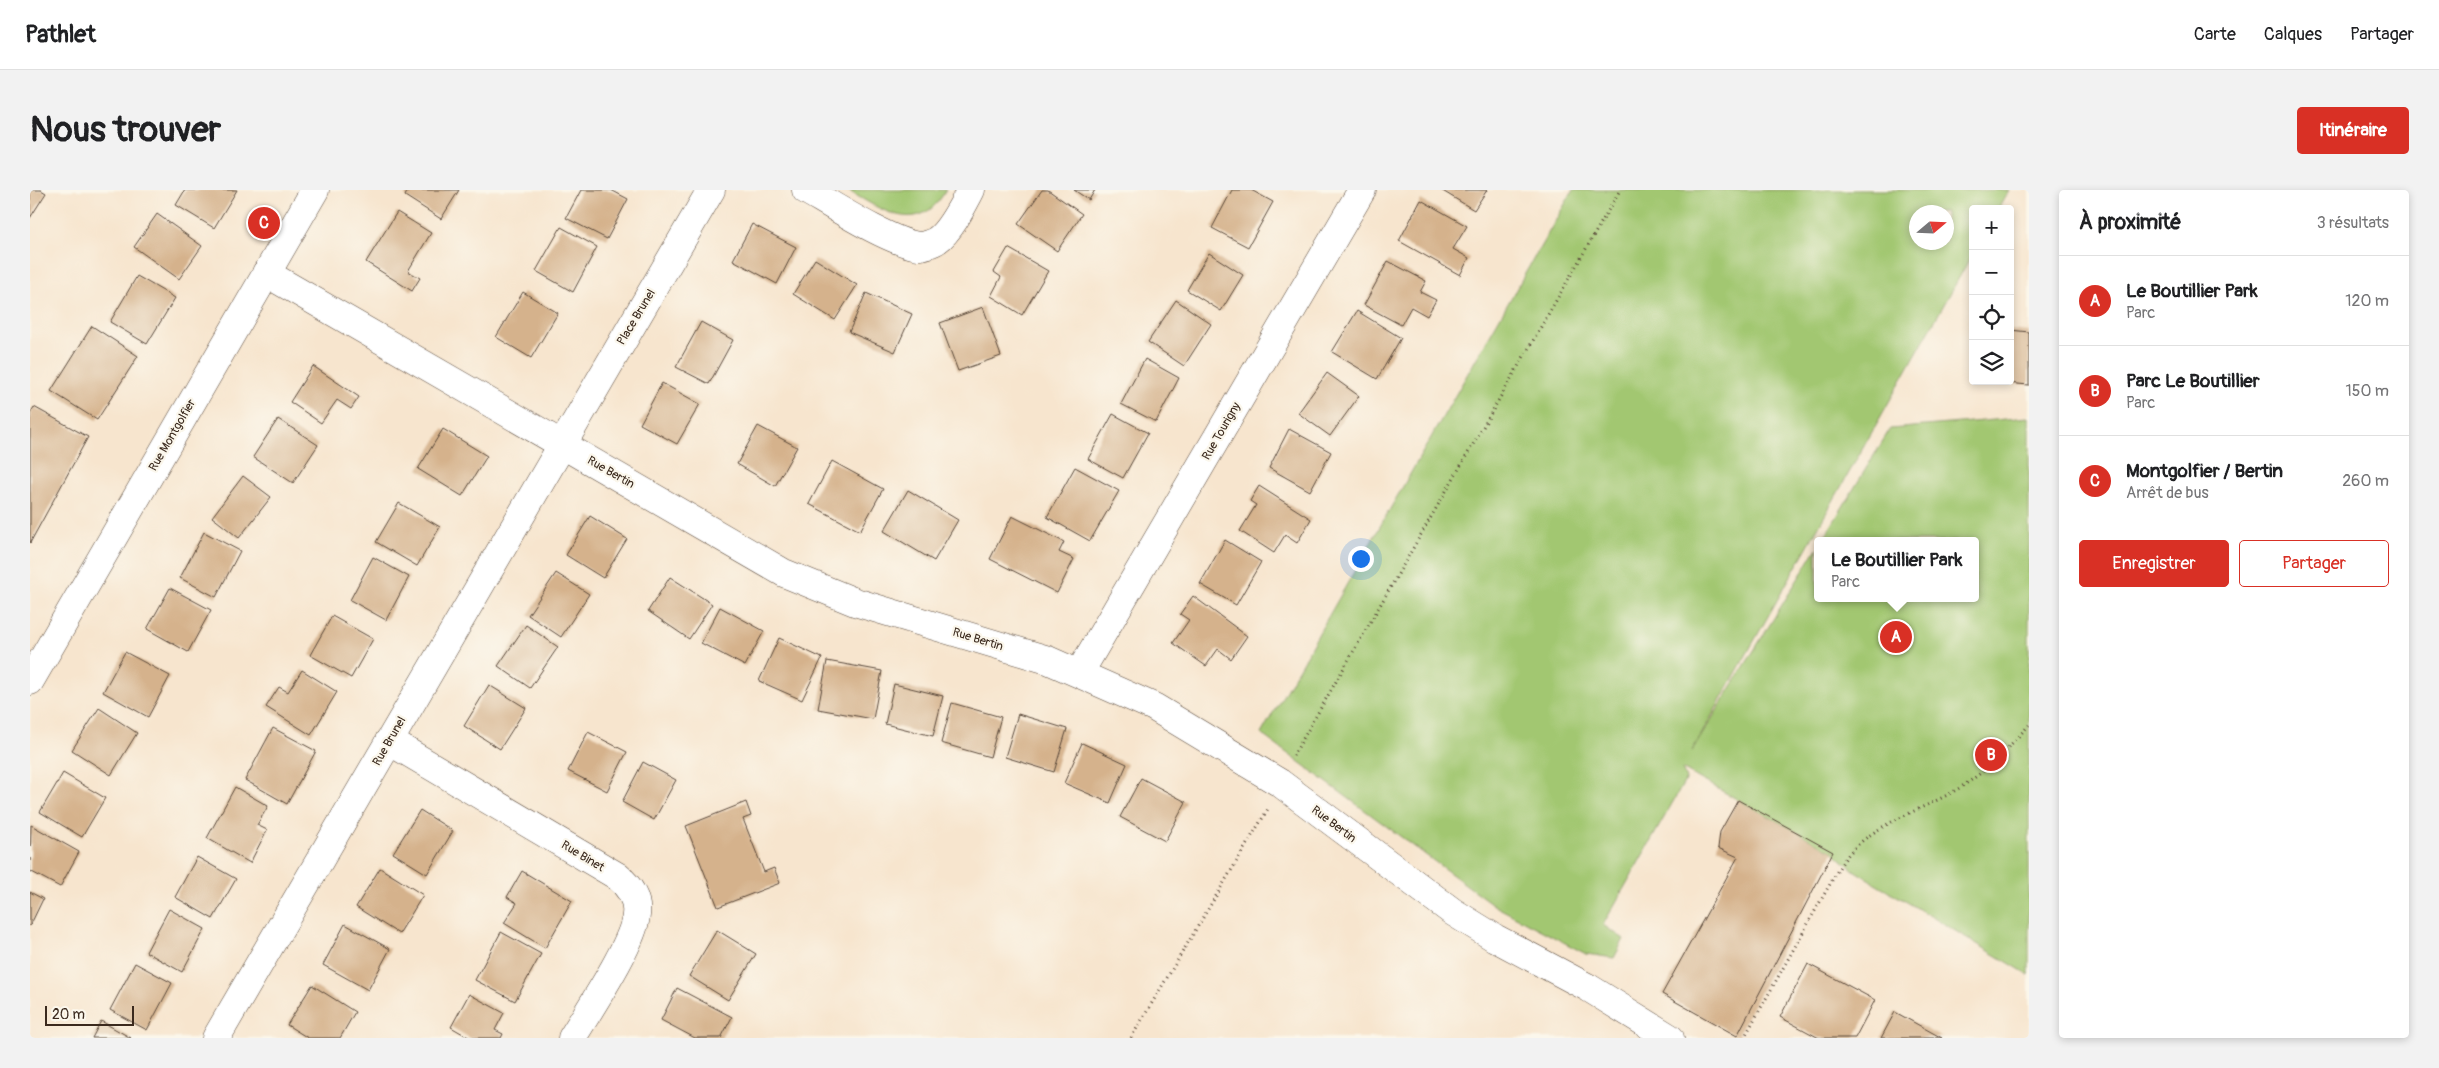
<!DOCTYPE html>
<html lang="fr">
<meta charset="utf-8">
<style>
:root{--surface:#fff;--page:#f2f2f2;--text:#202124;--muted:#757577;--line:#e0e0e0;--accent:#d93025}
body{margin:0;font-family:Pangolin,sans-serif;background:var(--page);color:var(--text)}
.controls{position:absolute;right:15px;top:15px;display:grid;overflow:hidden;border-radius:5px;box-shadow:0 2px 8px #0003}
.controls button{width:45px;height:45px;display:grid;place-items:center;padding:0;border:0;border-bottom:1px solid var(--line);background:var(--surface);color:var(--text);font:25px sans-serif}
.compass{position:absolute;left:1879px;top:15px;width:45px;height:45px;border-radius:50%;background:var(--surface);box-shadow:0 2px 8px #0003;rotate:71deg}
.scale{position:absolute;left:15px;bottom:12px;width:89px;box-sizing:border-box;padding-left:5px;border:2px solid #3b2a1e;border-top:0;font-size:14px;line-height:18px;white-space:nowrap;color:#3b2a1e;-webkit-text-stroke:4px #fbf7ec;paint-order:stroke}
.you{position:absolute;left:1330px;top:368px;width:18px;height:18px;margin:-12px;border:4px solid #fff;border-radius:50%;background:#1a73e8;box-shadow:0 0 0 8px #1a73e833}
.badge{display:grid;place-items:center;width:32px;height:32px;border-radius:50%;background:var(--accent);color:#fff;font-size:16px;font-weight:700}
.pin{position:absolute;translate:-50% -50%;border:2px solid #fff;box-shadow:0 1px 5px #0006}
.popup{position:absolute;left:1784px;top:347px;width:165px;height:65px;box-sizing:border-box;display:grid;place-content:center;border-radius:5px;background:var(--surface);filter:drop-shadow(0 1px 4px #0005);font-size:16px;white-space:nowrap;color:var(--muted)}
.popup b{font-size:19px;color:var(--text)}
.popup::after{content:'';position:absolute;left:50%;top:100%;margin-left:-10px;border:10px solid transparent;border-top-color:var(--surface)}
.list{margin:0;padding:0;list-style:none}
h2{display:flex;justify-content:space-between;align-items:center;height:65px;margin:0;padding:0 20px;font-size:21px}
h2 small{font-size:16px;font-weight:400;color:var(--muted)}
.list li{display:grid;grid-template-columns:32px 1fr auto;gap:15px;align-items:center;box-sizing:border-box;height:90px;padding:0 20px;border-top:1px solid var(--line)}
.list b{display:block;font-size:19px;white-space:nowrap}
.list p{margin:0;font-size:16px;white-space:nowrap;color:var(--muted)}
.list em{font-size:16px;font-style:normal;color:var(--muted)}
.actions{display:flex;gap:10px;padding:15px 20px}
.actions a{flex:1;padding:11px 0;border:1px solid var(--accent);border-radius:5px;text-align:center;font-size:18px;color:var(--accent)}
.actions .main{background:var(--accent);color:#fff}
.icon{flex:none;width:28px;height:28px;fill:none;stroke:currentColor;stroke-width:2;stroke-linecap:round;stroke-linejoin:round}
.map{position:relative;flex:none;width:1999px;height:848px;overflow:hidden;border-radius:5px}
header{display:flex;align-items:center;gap:30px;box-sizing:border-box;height:70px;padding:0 25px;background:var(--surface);border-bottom:1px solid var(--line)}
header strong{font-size:24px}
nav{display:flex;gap:28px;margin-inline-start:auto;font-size:18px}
.intro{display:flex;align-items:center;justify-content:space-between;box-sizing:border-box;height:120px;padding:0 30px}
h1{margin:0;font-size:35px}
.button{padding:12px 22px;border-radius:5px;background:var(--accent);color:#fff;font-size:18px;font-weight:700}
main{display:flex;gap:30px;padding:0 30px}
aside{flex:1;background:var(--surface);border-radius:5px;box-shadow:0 2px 8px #0003}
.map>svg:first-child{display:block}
.green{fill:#a2c771;stroke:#6e7848;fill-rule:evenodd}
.building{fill:#d5b28c}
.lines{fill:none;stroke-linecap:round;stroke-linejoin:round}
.minor-casing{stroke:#574638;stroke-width:29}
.path{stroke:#574638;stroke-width:3;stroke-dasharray:1 4;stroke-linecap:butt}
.minor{stroke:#fff;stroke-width:28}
.labels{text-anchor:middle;stroke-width:4.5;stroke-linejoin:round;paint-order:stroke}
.street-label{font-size:12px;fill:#3b2a1e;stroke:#fbf7ec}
</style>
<header>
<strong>Pathlet</strong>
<nav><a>Carte</a><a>Calques</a><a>Partager</a></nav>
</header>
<div class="intro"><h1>Nous trouver</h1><a class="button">Itinéraire</a></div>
<main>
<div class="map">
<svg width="1999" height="848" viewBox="0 0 1999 848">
<rect width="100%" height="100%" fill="#fbf7ec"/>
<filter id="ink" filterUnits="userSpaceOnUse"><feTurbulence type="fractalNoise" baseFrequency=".02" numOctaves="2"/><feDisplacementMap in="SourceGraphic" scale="10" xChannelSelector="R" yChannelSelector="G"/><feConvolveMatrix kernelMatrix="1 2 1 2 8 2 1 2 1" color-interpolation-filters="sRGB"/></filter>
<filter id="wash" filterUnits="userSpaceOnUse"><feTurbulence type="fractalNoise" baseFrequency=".0096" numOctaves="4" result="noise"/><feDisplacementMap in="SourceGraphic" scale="20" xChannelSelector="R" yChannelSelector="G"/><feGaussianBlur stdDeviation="1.12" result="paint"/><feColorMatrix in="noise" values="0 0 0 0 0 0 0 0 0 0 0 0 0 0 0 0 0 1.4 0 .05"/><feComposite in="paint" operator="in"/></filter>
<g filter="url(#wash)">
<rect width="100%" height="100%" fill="#f7e5ce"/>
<g class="green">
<path d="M817 0H916C889 48 852 20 817 0Z"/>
<path d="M1543 0H1979L1968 19H1943V63L1662 561 1787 358V408H1945V351H1792L1860 239 1999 227V785L1825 681 1803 662 1652 579 1656 589 1573 735 1594 749 1584 768 1556 764 1465 716 1231 544ZM1886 22H1916V52H1886Z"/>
</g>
<g id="blocks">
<g class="building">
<path d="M0 0H11L16 3 0 28Z"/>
<path d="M155 0H207L184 38 146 15Z"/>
<path d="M378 0H429L411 29 375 6Z"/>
<path d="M551 0H581L598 9 577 49 536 28Z"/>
<path d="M1012 0H1018L1052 24 1027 61 988 34Z"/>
<path d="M1044 0H1065L1059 10Z"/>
<path d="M1202 0H1221L1243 12 1218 57 1182 38Z"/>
<path d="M1411 0H1457L1444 20Z"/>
<path d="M1391 10 1437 36 1423 59 1439 68 1430 85 1369 51Z"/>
<path d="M367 22 401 43 378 81 390 88 382 101 336 72Z"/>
<path d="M127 24 172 56 149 89 104 57Z"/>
<path d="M722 34 766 57 747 94 703 70Z"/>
<path d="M531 37 567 57 543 102 506 81Z"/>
<path d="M978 58 1018 81 992 125 961 106 971 87 964 82Z"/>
<path d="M1179 63 1213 85 1191 121 1157 100Z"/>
<path d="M785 69 827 95 805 130 763 104Z"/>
<path d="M1358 71 1396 91 1390 102 1406 110 1397 126 1381 117 1371 135 1334 115Z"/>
<path d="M107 86 145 108 117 154 80 132Z"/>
<path d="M493 102 528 123 501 168 466 147Z"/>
<path d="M836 103 882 124 865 162 819 142Z"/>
<path d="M1146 110 1181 134 1154 176 1118 152Z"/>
<path d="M953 117 971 166 928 181 910 133Z"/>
<path d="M1327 121 1371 148 1347 189 1302 162Z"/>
<path d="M671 132 703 150 679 194 646 177Z"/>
<path d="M62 136 108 166 67 230 21 201Z"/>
<path d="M1980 140 1999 142V195L1976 193V191H1980Z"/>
<path d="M1115 169 1149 188 1126 232 1091 214Z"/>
<path d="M283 176 329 207 321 219 307 210 291 233 260 212Z"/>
<path d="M1297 183 1329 206 1300 246 1268 223Z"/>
<path d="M632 193 670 214 647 254 610 234Z"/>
<path d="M4 217 58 247 0 353V224Z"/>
<path d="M1083 224 1118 243 1093 288 1058 269Z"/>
<path d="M248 229 288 255 263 293 223 267Z"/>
<path d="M728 236 767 257 745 296 707 274Z"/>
<path d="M413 239 457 266 432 306 388 279Z"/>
<path d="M1259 239 1301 262 1280 301 1239 278Z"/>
<path d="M802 271 853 299 830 341 779 314Z"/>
<path d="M1045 277 1089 301 1060 351 1017 327Z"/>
<path d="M213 286 241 307 209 348 182 327Z"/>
<path d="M1229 296 1281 329 1267 353 1255 345 1244 363 1210 341 1226 315 1220 311Z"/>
<path d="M878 300 928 330 904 371 854 341Z"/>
<path d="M369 313 410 337 387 376 346 352Z"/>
<path d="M560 326 597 349 573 388 536 365Z"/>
<path d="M982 326 1034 352 1029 362 1044 369 1027 403 960 369Z"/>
<path d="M174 342 210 361 186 407 150 388Z"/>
<path d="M1195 350 1231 372 1206 415 1170 394Z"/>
<path d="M343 367 379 387 356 430 320 410Z"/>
<path d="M526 383 559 404 531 447 498 425Z"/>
<path d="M640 387 682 414 659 449 618 421Z"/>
<path d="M140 398 181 420 158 462 117 439Z"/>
<path d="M1163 406 1217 446 1201 469 1188 459 1176 476 1143 453 1159 430 1150 424Z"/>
<path d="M690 417 734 441 715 476 671 453Z"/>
<path d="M302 426 343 449 321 488 280 465Z"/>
<path d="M496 435 528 457 500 498 468 476Z"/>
<path d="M749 448 792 468 772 510 729 491Z"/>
<path d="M95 462 140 486 118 527 73 502Z"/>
<path d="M797 471 852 481 843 529 788 519Z"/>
<path d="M272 480 307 502 281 545 236 517 249 497 258 502Z"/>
<path d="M864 494 913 506 903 546 855 534Z"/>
<path d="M459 495 496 518 470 559 434 536Z"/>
<path d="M922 513 971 527 960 567 911 553Z"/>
<path d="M69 518 107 543 81 585 42 560Z"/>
<path d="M988 524 1037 539 1024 582 975 567Z"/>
<path d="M243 538 286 561 257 614 215 590Z"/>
<path d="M558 542 597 562 577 601 538 581Z"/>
<path d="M1052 553 1097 574 1080 613 1034 593Z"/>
<path d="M613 572 646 590 624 630 592 612Z"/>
<path d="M33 583 75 608 52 647 10 622Z"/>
<path d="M1111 588 1156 612 1135 651 1090 627Z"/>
<path d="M205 597 238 616 227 635 237 640 220 673 177 648Z"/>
<path d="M1708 610 1803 662 1707 846 1632 804 1708 667 1688 658 1690 642Z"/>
<path d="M716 612 721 626 713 629 734 682 744 678 750 693 688 717 656 636Z"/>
<path d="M390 620 423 641 397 684 363 663Z"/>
<path d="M1 635 49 662 30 697 0 681Z"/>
<path d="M167 667 206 689 183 729 145 707Z"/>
<path d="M350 678 393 705 369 744 326 717Z"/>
<path d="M492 681 542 711 515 758 474 733 487 713 477 707Z"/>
<path d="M0 702 13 709 0 736Z"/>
<path d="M139 719 175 739 152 782 116 762Z"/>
<path d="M315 734 360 759 338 800 293 775Z"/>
<path d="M687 740 726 764 698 810 659 786Z"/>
<path d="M471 742 511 764 485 811 445 790Z"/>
<path d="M105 773 142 793 117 840 80 820Z"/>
<path d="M1778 774 1845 810 1825 848H1789L1750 827Z"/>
<path d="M282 795 325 822 310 848H278L257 835Z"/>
<path d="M647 798 702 827 691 848H665L631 830Z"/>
<path d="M439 804 474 823 465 840 473 844 471 848H440L421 837Z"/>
<path d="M1865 822 1912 848H1851Z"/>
<path d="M71 831 101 848H62Z"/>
</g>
</g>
</g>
<g filter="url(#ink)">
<use href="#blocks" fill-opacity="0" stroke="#574638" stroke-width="1"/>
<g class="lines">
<g class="minor-casing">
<g id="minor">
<path d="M776 0C802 15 861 53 889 56 893 56 903 53 907 50 920 41 933 15 941 0"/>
<path d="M236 83 754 383 825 412 1018 470 1124 517 1250 593 1423 722 1465 748 1559 798 1640 848"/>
<path d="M1050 482 1332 0"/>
<path d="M0 491 285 0"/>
<path d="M359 551 587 686C599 696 608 709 606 725 604 753 558 821 542 848"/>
<path d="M186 848 681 0"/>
</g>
</g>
<g class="path">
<path d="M1263 566 1590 0"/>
<path d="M1101 848 1238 619"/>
<path d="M1714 848 1809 678C1834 634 1890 623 1931 597 1957 581 1978 558 1999 535"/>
</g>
<use href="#minor" class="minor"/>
</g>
</g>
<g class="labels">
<g class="street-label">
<text transform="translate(606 127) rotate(-59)" y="4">Place Brunel</text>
<text transform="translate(1191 241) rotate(-60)" y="4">Rue Tourigny</text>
<text transform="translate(142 245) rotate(-60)" y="4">Rue Montgolfier</text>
<text transform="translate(581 282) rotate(30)" y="4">Rue Bertin</text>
<text transform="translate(948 449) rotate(17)" y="4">Rue Bertin</text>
<text transform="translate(359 551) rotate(-60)" y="4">Rue Brunel</text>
<text transform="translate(1304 634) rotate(37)" y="4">Rue Bertin</text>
<text transform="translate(553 666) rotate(31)" y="4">Rue Binet</text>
</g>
</g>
</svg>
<div class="controls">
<button>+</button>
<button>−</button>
<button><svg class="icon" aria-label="locate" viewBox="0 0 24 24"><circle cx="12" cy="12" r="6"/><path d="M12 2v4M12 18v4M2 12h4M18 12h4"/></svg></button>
<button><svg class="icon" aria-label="layers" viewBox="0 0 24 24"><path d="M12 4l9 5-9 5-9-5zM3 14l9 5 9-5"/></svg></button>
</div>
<svg class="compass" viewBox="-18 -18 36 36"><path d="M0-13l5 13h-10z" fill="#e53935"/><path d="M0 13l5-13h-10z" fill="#757577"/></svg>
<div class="scale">20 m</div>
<div class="you"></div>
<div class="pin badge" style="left:1866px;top:447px">A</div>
<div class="popup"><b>Le Boutillier Park</b>Parc</div>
<div class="pin badge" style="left:1961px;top:565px">B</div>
<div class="pin badge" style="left:234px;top:33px">C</div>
</div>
<aside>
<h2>À proximité<small>3 résultats</small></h2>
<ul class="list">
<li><span class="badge">A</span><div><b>Le Boutillier Park</b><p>Parc</p></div><em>120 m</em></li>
<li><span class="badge">B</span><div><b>Parc Le Boutillier</b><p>Parc</p></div><em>150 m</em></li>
<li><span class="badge">C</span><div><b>Montgolfier / Bertin</b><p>Arrêt de bus</p></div><em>260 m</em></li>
</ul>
<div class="actions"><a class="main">Enregistrer</a><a>Partager</a></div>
</aside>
</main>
